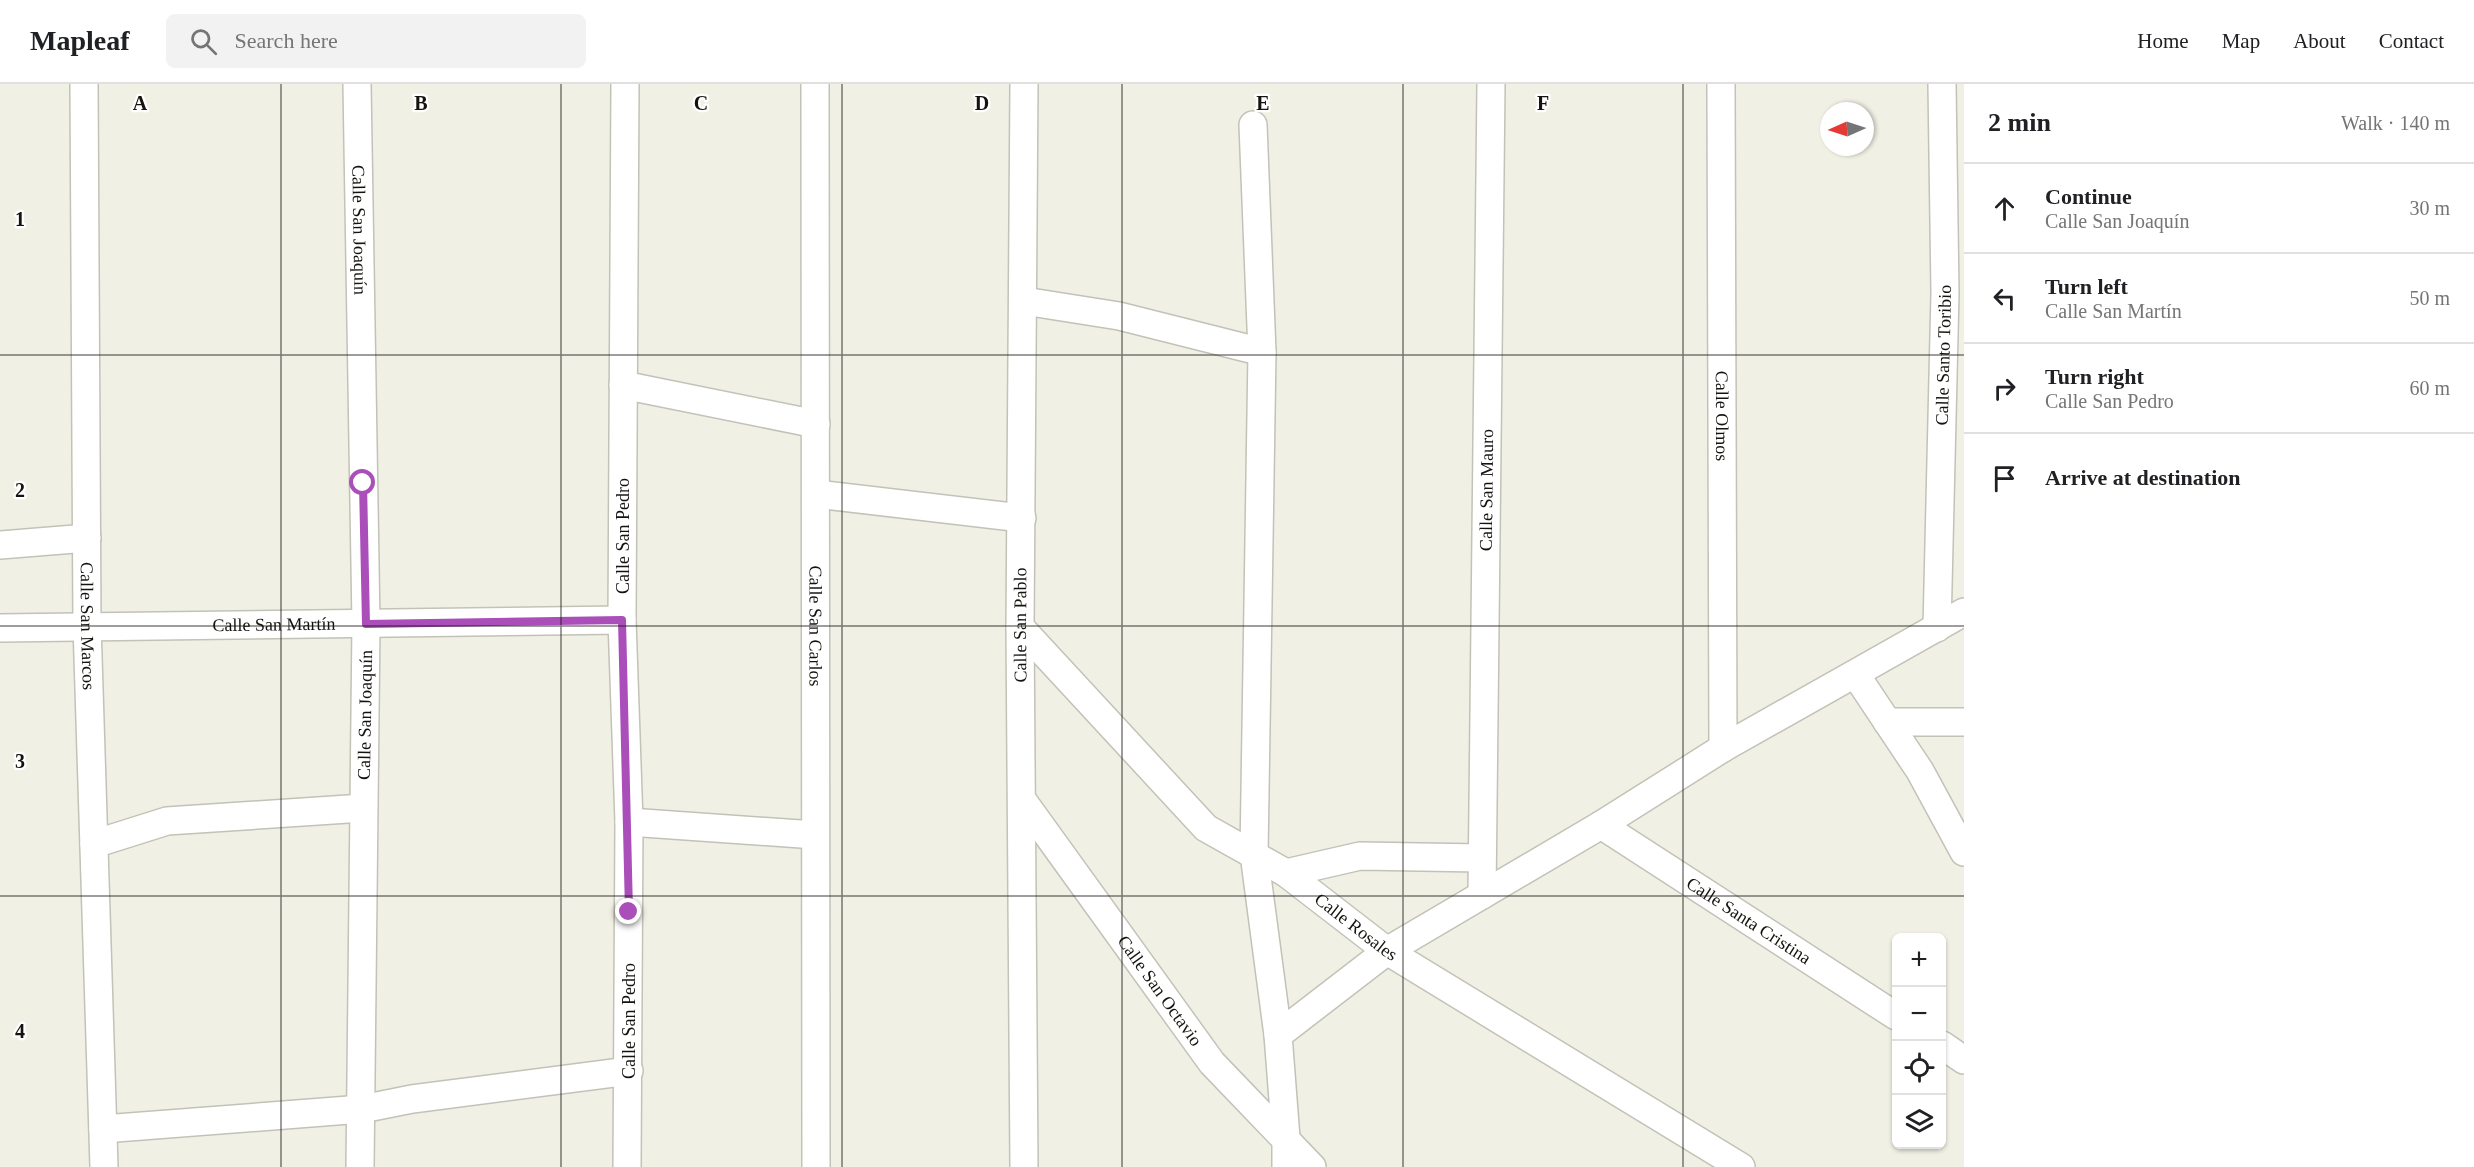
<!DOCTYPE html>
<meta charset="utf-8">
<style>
:root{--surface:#fff;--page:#f2f2f2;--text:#202124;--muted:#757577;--line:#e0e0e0}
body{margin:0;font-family:Georgia,serif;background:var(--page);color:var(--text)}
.controls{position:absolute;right:18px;bottom:18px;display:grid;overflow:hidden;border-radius:9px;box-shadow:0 2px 4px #0004}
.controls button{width:54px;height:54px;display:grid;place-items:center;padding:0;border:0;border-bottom:2px solid var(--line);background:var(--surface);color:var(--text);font:30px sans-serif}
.compass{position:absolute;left:1820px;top:18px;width:54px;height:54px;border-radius:50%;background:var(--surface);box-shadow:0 2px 4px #0004;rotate:267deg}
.stop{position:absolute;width:18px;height:18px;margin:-14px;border:4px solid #aa4fba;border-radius:50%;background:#fff}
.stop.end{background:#aa4fba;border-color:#fff;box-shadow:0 2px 6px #0008}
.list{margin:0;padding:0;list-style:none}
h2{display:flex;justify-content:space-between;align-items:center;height:78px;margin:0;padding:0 24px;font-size:26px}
h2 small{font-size:20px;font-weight:400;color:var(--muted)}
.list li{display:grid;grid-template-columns:39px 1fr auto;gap:18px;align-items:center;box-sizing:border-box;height:90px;padding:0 24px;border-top:2px solid var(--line)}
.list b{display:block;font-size:22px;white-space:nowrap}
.list p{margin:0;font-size:20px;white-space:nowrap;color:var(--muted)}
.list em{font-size:20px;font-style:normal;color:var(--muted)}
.icon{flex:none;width:33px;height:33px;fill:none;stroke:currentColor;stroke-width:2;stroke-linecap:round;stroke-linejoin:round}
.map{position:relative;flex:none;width:1964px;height:1083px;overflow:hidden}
header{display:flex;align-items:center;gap:36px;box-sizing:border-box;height:84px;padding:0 30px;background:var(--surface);border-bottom:2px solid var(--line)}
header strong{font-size:28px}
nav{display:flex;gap:33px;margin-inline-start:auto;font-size:21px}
.search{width:420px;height:54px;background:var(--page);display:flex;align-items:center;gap:15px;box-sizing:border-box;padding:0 21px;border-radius:9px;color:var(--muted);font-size:22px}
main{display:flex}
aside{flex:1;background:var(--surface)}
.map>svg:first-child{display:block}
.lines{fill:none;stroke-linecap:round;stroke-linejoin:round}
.street-casing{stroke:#c3c2b7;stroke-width:30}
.street{stroke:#fff;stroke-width:27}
.route{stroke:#aa4fba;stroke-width:8}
.grid{fill:none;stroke:#14130f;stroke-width:1.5;stroke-opacity:0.55}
.labels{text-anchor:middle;stroke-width:4.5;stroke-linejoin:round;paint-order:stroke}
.street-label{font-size:18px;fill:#14130f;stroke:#fff}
.grid-label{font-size:20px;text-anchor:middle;font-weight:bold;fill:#14130f;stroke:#fff;stroke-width:4.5;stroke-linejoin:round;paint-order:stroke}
</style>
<header>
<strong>Mapleaf</strong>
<div class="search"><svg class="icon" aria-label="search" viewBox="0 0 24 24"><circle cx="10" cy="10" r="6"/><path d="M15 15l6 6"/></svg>Search here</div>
<nav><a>Home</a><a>Map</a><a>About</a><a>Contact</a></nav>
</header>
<main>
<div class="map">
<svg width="1964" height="1083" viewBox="0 0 1964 1083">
<rect width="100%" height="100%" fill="#f0f0e4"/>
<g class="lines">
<g class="street-casing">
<g id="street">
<path id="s1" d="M84 0 87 541 104 1083"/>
<path id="s2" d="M357 0 366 540 360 1083"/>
<path d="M625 0 622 536 629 738 627 1083"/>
<path id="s3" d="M815 0 816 1083"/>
<path id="s4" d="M1721 0 1723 664"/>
<path d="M1253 41 1262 268 1254 770 1278 951 1286 1054V1083"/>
<path d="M1024 217 1119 232 1262 268"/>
<path d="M623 301 816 340"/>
<path d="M816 410 1022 434"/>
<path d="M0 461 87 454"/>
<path id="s5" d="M1020 543 1206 744 1286 789 1387 867 1741 1083"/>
<path id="s6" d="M0 544 622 536"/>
<path id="s7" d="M1937 544 1945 209 1942 0"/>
<path d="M1856 591 1920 687 1964 768"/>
<path d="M1887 638H1964"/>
<path id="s8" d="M1023 717 1212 979 1312 1083"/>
<path d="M629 738 815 751"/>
<path id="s9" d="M1601 741 1896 932"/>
<path d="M94 760 167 737 363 724"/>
<path d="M1286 789 1360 772 1481 774"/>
<path id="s10" d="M1482 811 1491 0"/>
<path d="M1278 951 1387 867 1601 741 1723 664 1964 528"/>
<path d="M1942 961 1964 976"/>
<path d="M103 1045 362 1025 412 1015 629 987"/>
<path id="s11" d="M1024 1083 1020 543 1024 0"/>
</g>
</g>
<use href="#street" class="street"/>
</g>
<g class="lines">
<path class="route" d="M363 399 366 540 622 536 629 828"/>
</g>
<path class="grid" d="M281 0V1083M561 0V1083M842 0V1083M1122 0V1083M1403 0V1083M1683 0V1083M0 271H1964M0 542H1964M0 812H1964"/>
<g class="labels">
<g class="street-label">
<text dy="6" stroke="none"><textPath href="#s2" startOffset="146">Calle San Joaquín</textPath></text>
<text dy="6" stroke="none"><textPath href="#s7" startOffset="273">Calle Santo Toribio</textPath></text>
<text dy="6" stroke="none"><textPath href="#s4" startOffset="332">Calle Olmos</textPath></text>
<text dy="6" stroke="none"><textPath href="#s10" startOffset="405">Calle San Mauro</textPath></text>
<text transform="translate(623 452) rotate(-90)" y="6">Calle San Pedro</text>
<text dy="6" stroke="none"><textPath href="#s6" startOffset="274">Calle San Martín</textPath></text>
<text dy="6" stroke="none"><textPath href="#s1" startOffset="542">Calle San Marcos</textPath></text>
<text dy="6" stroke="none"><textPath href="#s3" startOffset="542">Calle San Carlos</textPath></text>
<text dy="6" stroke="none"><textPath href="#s11" startOffset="542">Calle San Pablo</textPath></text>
<text transform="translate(365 631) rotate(-89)" y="6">Calle San Joaquín</text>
<text dy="6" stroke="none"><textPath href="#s9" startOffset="176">Calle Santa Cristina</textPath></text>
<text dy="6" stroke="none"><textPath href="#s5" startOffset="454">Calle Rosales</textPath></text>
<text dy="6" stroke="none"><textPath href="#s8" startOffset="234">Calle San Octavio</textPath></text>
<text transform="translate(629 937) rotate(-90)" y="6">Calle San Pedro</text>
</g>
</g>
<g class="grid-label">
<text x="140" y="26">A</text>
<text x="421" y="26">B</text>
<text x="701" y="26">C</text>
<text x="982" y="26">D</text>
<text x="1263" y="26">E</text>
<text x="1543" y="26">F</text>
<text x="20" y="142">1</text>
<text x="20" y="413">2</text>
<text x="20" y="684">3</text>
<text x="20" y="954">4</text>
</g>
</svg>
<div class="controls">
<button>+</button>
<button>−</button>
<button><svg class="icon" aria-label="locate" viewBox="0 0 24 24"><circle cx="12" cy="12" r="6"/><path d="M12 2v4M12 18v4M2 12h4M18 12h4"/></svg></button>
<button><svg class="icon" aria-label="layers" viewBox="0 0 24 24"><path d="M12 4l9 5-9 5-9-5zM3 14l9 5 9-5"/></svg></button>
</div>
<svg class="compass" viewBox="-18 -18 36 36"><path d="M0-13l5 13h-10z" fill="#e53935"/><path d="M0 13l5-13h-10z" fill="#757577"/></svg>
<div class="stop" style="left:363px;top:399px"></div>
<div class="stop end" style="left:629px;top:828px"></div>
</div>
<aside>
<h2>2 min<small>Walk · 140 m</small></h2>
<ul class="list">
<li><svg class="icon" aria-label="ahead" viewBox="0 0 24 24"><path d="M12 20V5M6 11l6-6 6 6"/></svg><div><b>Continue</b><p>Calle San Joaquín</p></div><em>30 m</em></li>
<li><svg class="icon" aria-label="left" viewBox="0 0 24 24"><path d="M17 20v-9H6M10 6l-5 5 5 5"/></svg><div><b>Turn left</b><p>Calle San Martín</p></div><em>50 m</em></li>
<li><svg class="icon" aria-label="right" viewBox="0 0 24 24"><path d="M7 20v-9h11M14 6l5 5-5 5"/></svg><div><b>Turn right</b><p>Calle San Pedro</p></div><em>60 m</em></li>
<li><svg class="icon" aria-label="arrive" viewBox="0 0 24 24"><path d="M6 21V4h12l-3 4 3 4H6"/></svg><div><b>Arrive at destination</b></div></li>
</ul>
</aside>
</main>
